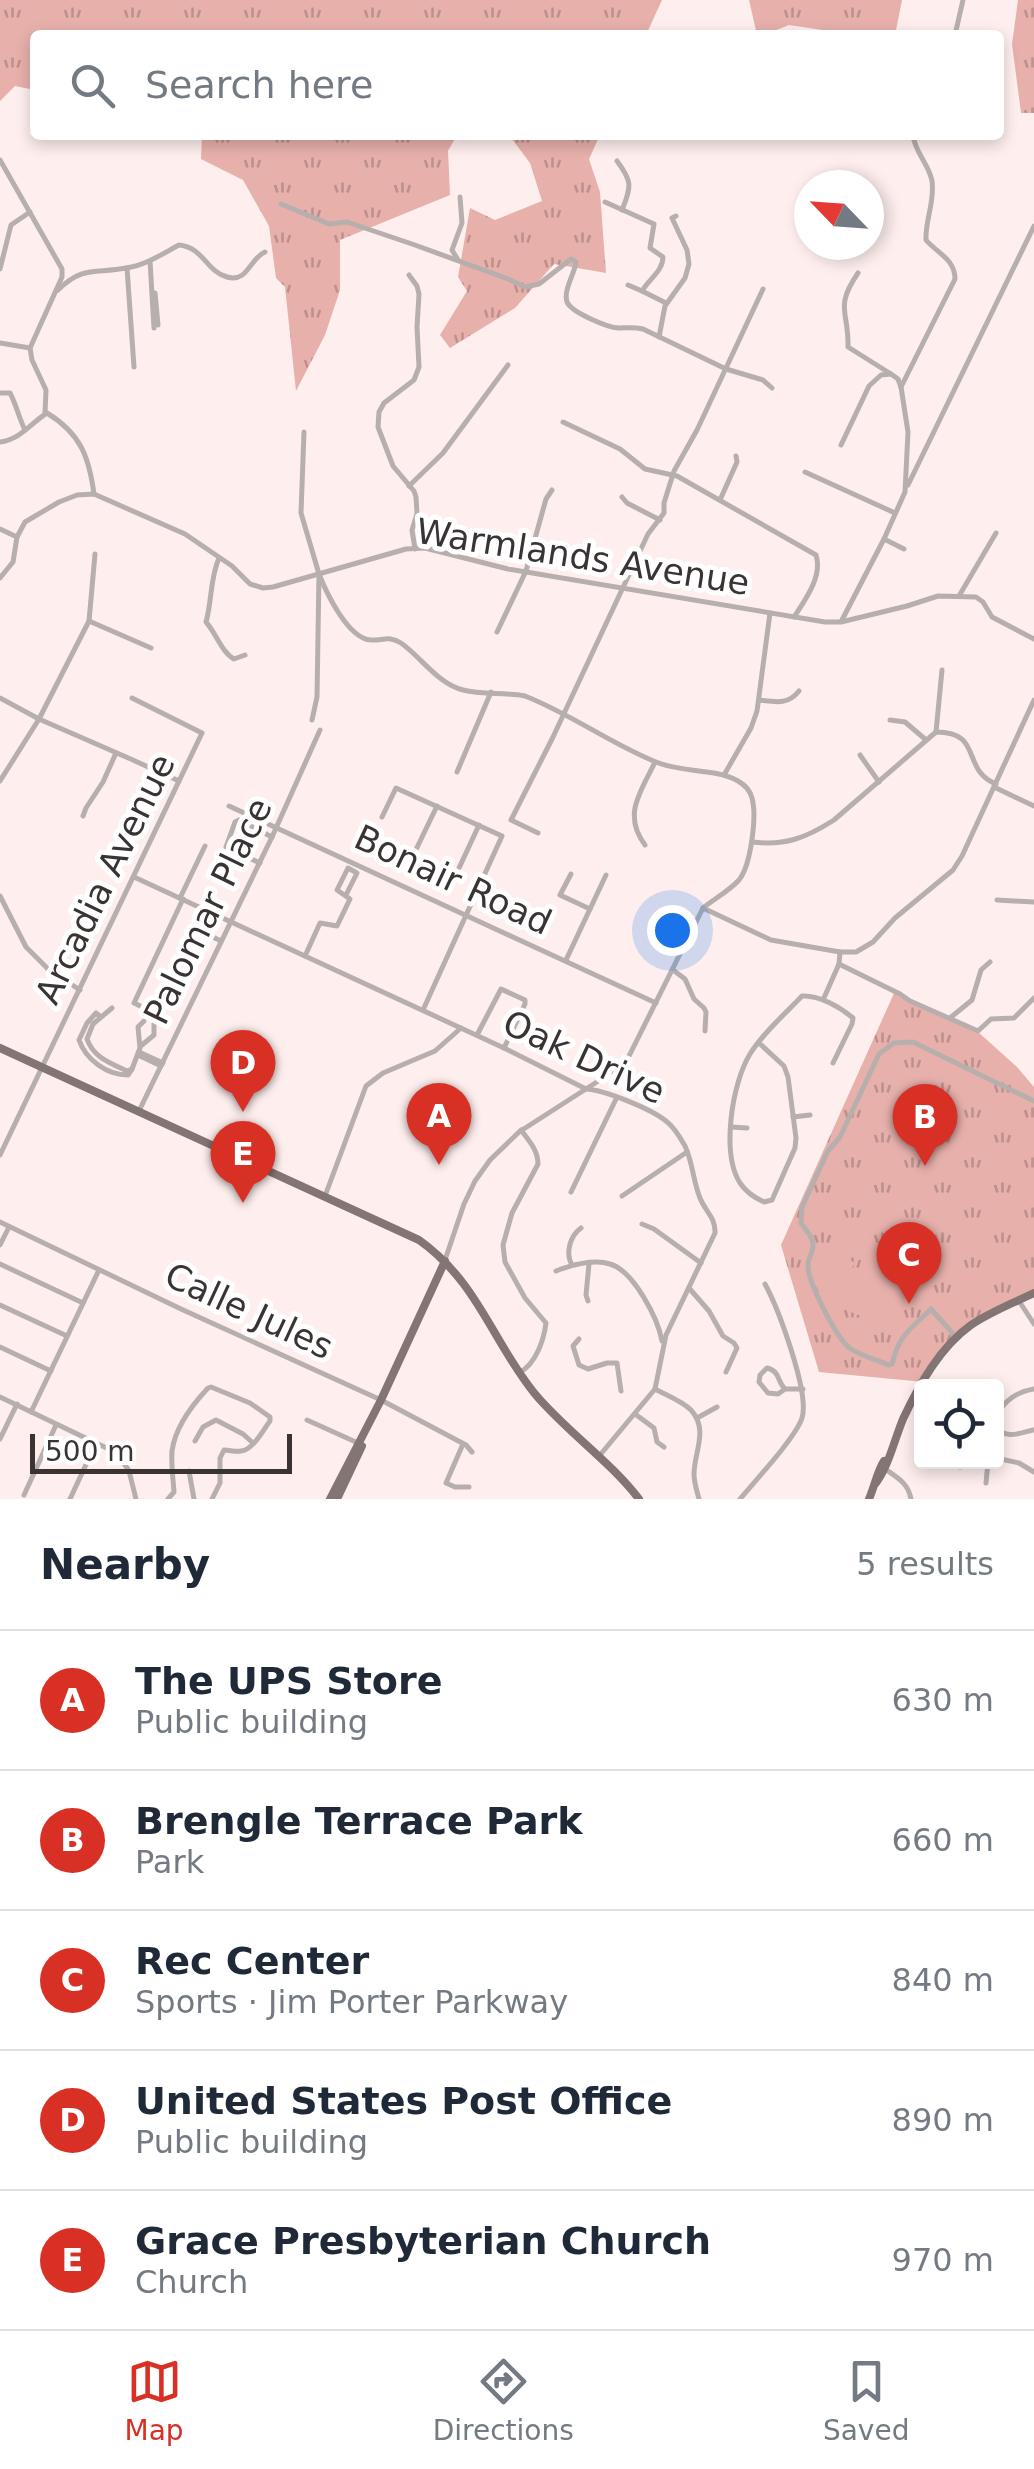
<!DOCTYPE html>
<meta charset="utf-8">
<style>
:root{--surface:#fff;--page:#f6f6f7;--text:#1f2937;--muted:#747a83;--line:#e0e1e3;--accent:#d93025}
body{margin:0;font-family:"DejaVu Sans",sans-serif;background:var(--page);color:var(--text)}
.controls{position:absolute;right:30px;bottom:30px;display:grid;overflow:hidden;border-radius:10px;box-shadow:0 5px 15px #0003}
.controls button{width:90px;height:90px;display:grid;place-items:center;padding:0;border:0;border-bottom:2px solid var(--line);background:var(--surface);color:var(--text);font:50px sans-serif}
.compass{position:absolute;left:794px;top:170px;width:90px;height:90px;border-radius:50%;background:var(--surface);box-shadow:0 5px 15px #0003;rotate:295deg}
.scale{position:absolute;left:30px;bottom:25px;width:262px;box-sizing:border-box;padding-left:10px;border:5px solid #3a3333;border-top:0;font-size:28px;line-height:35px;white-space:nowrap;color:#3a3333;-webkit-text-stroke:8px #fff;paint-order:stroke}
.you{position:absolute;left:672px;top:930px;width:35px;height:35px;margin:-25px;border:8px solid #fff;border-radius:50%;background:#1a73e8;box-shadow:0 0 0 15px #1a73e833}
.badge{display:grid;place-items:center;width:65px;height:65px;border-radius:50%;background:var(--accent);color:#fff;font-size:32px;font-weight:700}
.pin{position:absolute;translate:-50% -82px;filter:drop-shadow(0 2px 5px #0008)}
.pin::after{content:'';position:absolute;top:52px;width:35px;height:30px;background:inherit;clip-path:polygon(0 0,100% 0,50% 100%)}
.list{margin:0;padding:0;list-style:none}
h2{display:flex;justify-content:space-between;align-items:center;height:130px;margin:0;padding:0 40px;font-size:42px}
h2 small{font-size:32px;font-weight:400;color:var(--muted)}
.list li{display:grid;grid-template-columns:65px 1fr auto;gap:30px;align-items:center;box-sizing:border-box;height:140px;padding:0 40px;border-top:2px solid var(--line)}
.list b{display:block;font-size:38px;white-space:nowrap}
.list p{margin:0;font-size:32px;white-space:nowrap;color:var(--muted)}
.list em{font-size:32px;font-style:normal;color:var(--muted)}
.icon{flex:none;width:55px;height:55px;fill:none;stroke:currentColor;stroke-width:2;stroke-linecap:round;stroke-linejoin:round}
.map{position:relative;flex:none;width:1034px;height:1499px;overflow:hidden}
.search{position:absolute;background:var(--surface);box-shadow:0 5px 15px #0003;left:30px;right:30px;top:30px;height:110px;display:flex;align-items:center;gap:25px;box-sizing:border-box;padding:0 35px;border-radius:10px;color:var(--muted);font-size:38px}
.sheet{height:830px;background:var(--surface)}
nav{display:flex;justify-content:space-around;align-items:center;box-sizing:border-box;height:140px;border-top:2px solid var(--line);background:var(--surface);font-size:28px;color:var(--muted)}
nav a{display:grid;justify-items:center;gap:5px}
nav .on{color:var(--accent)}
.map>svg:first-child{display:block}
.grass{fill:url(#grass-tufts)}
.pitch{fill:#e7b0ab}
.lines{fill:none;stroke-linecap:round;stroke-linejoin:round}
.minor{stroke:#b6afae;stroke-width:5}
.major{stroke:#837574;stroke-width:8}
.labels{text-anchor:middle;stroke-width:10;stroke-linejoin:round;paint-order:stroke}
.street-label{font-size:35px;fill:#3a3333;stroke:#fff}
</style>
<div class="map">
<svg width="1034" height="1499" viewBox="0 0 1034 1499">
<defs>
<pattern id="grass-tufts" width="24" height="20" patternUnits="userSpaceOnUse" patternTransform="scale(2.5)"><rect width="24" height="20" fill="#e7b0ab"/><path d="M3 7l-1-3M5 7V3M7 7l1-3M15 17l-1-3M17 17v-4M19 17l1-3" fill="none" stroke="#bc908c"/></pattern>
</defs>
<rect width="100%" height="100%" fill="#feefee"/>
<g class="grass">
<path d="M0 0H662L646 35H35V90L15 86 0 101Z"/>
<path d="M749 0H902L895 35H856L789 25 764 35H757Z"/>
<path d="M1018 0H1034V113H1021L1012 44Z"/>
<path d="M202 135H457L448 151 450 195 340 240V290L325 335 296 391 285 287 276 278 269 226 243 180 201 159Z"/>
<path d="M509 135H600L589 159 600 192 606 273 554 264 515 308 450 348 440 335 467 291 458 277 470 208 495 220 542 201 530 163Z"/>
<path d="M895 991 977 1031 1017 1067 1034 1087V1293L964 1330 924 1382 819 1372 781 1245Z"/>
</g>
<g class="pitch">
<path d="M820 1242 855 1263 831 1302C807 1284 807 1267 820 1242Z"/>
<path d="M861 1265 896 1285 886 1304 861 1316 838 1307Z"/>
</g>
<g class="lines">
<g class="minor">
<path d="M955 35 963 0"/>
<path d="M0 160 62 269V277L30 348 32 360 46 390 45 413"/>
<path d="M617 161C632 181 632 186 622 210"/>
<path d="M605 202 654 224 650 248 663 257C663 271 649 279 642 291L666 303"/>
<path d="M281 204 329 224 347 222 415 245 508 279 525 287 539 284 571 259 576 262C575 273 563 290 567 302 571 312 608 328 619 328 628 328 634 327 643 329L726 369 763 380 772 388"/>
<path d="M458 260 452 250 462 223 460 197"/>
<path d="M150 261 154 328"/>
<path d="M127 268 134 367"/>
<path d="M0 269 11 225 30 212"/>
<path d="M858 273C834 308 849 311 848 347L891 374 898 379 901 387"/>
<path d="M409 275 417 286 419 294 417 327 419 367 414 380 384 403 379 412 378 427 393 466 414 491 416 497 417 514 412 530 415 549"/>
<path d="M628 285 642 291"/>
<path d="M58 290C83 265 96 274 126 268 146 265 162 254 179 245 203 247 206 271 227 277 248 283 249 259 265 252"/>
<path d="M155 293 158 325"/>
<path d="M659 337 665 306 685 278 689 264 687 250 672 218 676 216"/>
<path d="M0 343 30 348"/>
<path d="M0 393H10C16 404 19 418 25 430"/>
<path d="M563 422 620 449 645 469 677 476 816 555C823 576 805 600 794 617"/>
<path d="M304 432 301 513 319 574 317 697 312 720"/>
<path d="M0 442C20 440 32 422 47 413 81 434 89 457 94 494"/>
<path d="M841 445 869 386 881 375 891 374"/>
<path d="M805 472 895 513"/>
<path d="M908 485 1034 226"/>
<path d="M409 486 443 453 508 365"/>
<path d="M622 497 627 503 660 520"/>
<path d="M720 500 737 462 736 456"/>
<path d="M0 529 17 537"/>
<path d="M884 539 904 549"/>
<path d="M219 558C210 578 212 601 206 622 216 633 222 653 234 659L245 655"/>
<path d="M319 574C326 592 348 639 371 640 382 641 389 635 401 643 421 657 438 684 463 690 483 695 505 692 525 696 571 714 611 744 656 762 682 773 715 768 738 781 745 785 750 790 752 798 757 816 751 865 739 880 729 891 714 899 703 908"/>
<path d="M0 578 13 562 17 537 25 522 59 502 77 495 94 494 185 534 232 566 250 584 263 588 273 587 406 549 425 548 508 569 825 622H841L907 606 938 596 976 597 983 602 992 617 1034 639"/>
<path d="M959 596 996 533"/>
<path d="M842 620 884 539 905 492 908 432 901 387 955 279C955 259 937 253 926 240 925 220 935 202 932 181 929 164 915 153 913 135"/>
<path d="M89 621 151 648"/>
<path d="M497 632 526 571 546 499 552 490"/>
<path d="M0 698 39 719 133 760"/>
<path d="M759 700C776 702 788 705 799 691"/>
<path d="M890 720 905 722 925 739"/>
<path d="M936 732 942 670"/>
<path d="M860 755 879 782"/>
<path d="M135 761 179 781"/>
<path d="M457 772 491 692"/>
<path d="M724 775 751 728 757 711 770 613"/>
<path d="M0 781 39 719 89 621 95 554"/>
<path d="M994 787 1034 806"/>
<path d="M229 806 656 1003"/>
<path d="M83 816 86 808 103 782 116 753"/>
<path d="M382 817 396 788 502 836 423 1010"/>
<path d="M538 833 511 820 553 737 648 534 664 513V503L674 471 697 430 763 289"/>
<path d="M752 842C785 846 806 838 834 820L936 732C984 732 960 769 996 784"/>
<path d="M645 845C622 814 641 792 655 762"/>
<path d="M411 860 437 806"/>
<path d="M260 863 226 847 235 822 239 820 272 837"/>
<path d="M571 874 560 895 590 909"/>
<path d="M134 877 504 1048 586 1089C605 1090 651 1109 666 1121 674 1127 680 1137 685 1146 693 1163 693 1181 700 1198 705 1211 716 1218 715 1233L666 1335 655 1389 600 1455"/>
<path d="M453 881 479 825"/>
<path d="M0 896 26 947 49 970 80 990"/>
<path d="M180 898 205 846"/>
<path d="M183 899 134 1003 157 1014 204 917"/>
<path d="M997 900 1034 902"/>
<path d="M198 930 221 941"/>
<path d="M305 956 320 923 337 926 350 899 337 890 348 868 357 873 346 895"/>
<path d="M566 960 606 875"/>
<path d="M839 964 900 994 910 1001 978 1031 991 1019 1014 1018 1034 998"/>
<path d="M673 970 685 979 694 999 704 1008 706 1012 705 1031"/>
<path d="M823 1000 839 964 840 952"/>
<path d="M101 1017 96 1013 87 1023 79 1040C86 1060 107 1075 128 1075L132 1069 127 1071C110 1063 93 1057 87 1039L93 1024 112 1008"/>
<path d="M950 1018 972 1000 981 970 990 962"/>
<path d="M477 1035 501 989 525 1000V1004L504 1048"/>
<path d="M759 1043 784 1066 788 1077 796 1138 795 1148 772 1200 764 1202C755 1198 746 1192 740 1183 721 1153 732 1083 750 1054 763 1033 785 1014 802 996 819 995 840 1007 853 1018L852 1024 833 1063"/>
<path d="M142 1045 154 1035V1024"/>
<path d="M139 1052 163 1063"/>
<path d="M138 1055 161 1066"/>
<path d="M132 1069 140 1048 138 1027 144 1021"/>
<path d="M139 1111 272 837 320 730"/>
<path d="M793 1117 810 1115"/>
<path d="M731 1127 747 1128"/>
<path d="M0 1155 202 733 132 698"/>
<path d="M571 1192 617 1097"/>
<path d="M325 1196 366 1086 383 1073 435 1051 461 1028"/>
<path d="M622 1196 687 1152"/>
<path d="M0 1222 181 1309 381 1400 466 1445 472 1452"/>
<path d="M642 1224 654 1229 701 1263"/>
<path d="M0 1245 9 1227"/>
<path d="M445 1260 464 1204 475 1181 490 1160 519 1132 603 1078 629 1056 703 908 771 940 840 952H856L873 942 895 918 953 870 962 856 1034 700"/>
<path d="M0 1264 83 1303"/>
<path d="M572 1265C565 1253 570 1236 581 1228"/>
<path d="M556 1271C570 1265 594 1259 610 1264 634 1271 658 1319 662 1341"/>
<path d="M689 1288 709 1311 723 1336 734 1343 737 1348 726 1372"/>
<path d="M588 1301 586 1295 589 1264"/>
<path d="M1019 1301 1034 1324"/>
<path d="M0 1305 67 1336"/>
<path d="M956 1337 931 1309C911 1329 899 1334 892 1364L889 1365C877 1360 862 1356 851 1349 837 1340 808 1282 808 1266 808 1257 810 1259 812 1251 816 1238 807 1233 801 1223L802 1207 828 1151 840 1137 879 1054 894 1043 913 1042 1034 1101"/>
<path d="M579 1339 573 1346 579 1365 588 1369 607 1363H617L621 1391"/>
<path d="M0 1347 51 1371"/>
<path d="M520 1372C536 1364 544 1339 546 1323L525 1298 505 1262 503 1245 512 1213 538 1164C538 1150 529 1141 521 1130"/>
<path d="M950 1386 952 1383"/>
<path d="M655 1389C666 1395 682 1401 691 1410 709 1430 694 1452 694 1474 694 1483 697 1491 699 1499"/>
<path d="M785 1389C777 1381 780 1371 767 1368L760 1375 759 1382 768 1393 778 1394 785 1389H803"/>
<path d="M0 1397 117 1453 129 1471 136 1499"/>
<path d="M31 1412 99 1270"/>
<path d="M635 1414 654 1428 657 1442 664 1447"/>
<path d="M996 1415C1006 1400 1016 1392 1034 1389"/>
<path d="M697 1418 717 1407"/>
<path d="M307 1420 358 1443"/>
<path d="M996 1427C1006 1440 1020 1433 1033 1430"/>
<path d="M0 1439 17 1404"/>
<path d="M195 1441 203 1427 216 1420 243 1434 253 1443"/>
<path d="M463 1444 446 1483 455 1487H469"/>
<path d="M996 1458 1019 1463 1034 1472"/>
<path d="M950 1462 960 1467 979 1462"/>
<path d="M885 1469C898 1478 908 1483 911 1499"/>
<path d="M189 1471 194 1499"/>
<path d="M986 1483 988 1462"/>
<path d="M24 1495 56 1425"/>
<path d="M70 1499 96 1443"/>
<path d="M168 1499 174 1492C173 1478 171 1464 172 1451 175 1428 193 1404 208 1388L211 1387 250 1403 270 1417V1421C263 1430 253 1450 241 1451 235 1452 230 1450 224 1450L220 1458V1483L212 1499"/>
<path d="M740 1499C755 1481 796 1437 802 1418 810 1393 778 1308 765 1284"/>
</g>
<g class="major">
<path d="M0 1048 419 1240C478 1282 492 1341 535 1394 567 1432 609 1460 639 1499"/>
<path d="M876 1483C889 1465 894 1441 903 1419 919 1385 940 1347 971 1325 990 1312 1013 1303 1034 1293"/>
<path d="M330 1499 381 1400 445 1261"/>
<path d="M337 1499 362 1446"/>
<path d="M869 1499C875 1485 877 1472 884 1461"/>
</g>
</g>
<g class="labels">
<g class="street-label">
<text transform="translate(583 557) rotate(9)" y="12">Warmlands Avenue</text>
<text transform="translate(105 879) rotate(-64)" y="12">Arcadia Avenue</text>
<text transform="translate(453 880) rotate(25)" y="12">Bonair Road</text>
<text transform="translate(208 911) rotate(-64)" y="12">Palomar Place</text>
<text transform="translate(584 1057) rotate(25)" y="12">Oak Drive</text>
<text transform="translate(249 1311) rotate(25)" y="12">Calle Jules</text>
</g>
</g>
</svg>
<div class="controls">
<button><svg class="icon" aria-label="locate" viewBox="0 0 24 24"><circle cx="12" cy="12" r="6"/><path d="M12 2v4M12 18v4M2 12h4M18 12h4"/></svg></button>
</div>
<svg class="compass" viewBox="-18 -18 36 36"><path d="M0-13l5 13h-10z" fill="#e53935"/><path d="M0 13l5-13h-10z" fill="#747a83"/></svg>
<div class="scale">500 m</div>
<div class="you"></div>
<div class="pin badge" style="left:439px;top:1165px">A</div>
<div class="pin badge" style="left:925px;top:1166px">B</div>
<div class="pin badge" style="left:909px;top:1304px">C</div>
<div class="pin badge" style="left:243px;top:1112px">D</div>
<div class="pin badge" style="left:243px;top:1203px">E</div>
<div class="search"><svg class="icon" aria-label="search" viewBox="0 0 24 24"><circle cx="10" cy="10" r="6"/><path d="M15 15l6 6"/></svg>Search here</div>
</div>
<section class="sheet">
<h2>Nearby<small>5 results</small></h2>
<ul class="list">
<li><span class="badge">A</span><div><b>The UPS Store</b><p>Public building</p></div><em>630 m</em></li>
<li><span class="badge">B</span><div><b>Brengle Terrace Park</b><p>Park</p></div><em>660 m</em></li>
<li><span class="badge">C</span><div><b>Rec Center</b><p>Sports · Jim Porter Parkway</p></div><em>840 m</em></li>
<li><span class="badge">D</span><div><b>United States Post Office</b><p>Public building</p></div><em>890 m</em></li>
<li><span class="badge">E</span><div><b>Grace Presbyterian Church</b><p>Church</p></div><em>970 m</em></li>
</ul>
</section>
<nav>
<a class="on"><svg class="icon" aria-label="map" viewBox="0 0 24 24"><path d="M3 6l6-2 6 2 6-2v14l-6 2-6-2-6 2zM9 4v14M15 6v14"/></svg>Map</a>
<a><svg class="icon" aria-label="directions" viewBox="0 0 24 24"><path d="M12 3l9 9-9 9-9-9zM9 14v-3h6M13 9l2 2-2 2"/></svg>Directions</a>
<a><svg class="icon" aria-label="saved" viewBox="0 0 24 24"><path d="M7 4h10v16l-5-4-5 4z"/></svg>Saved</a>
</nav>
